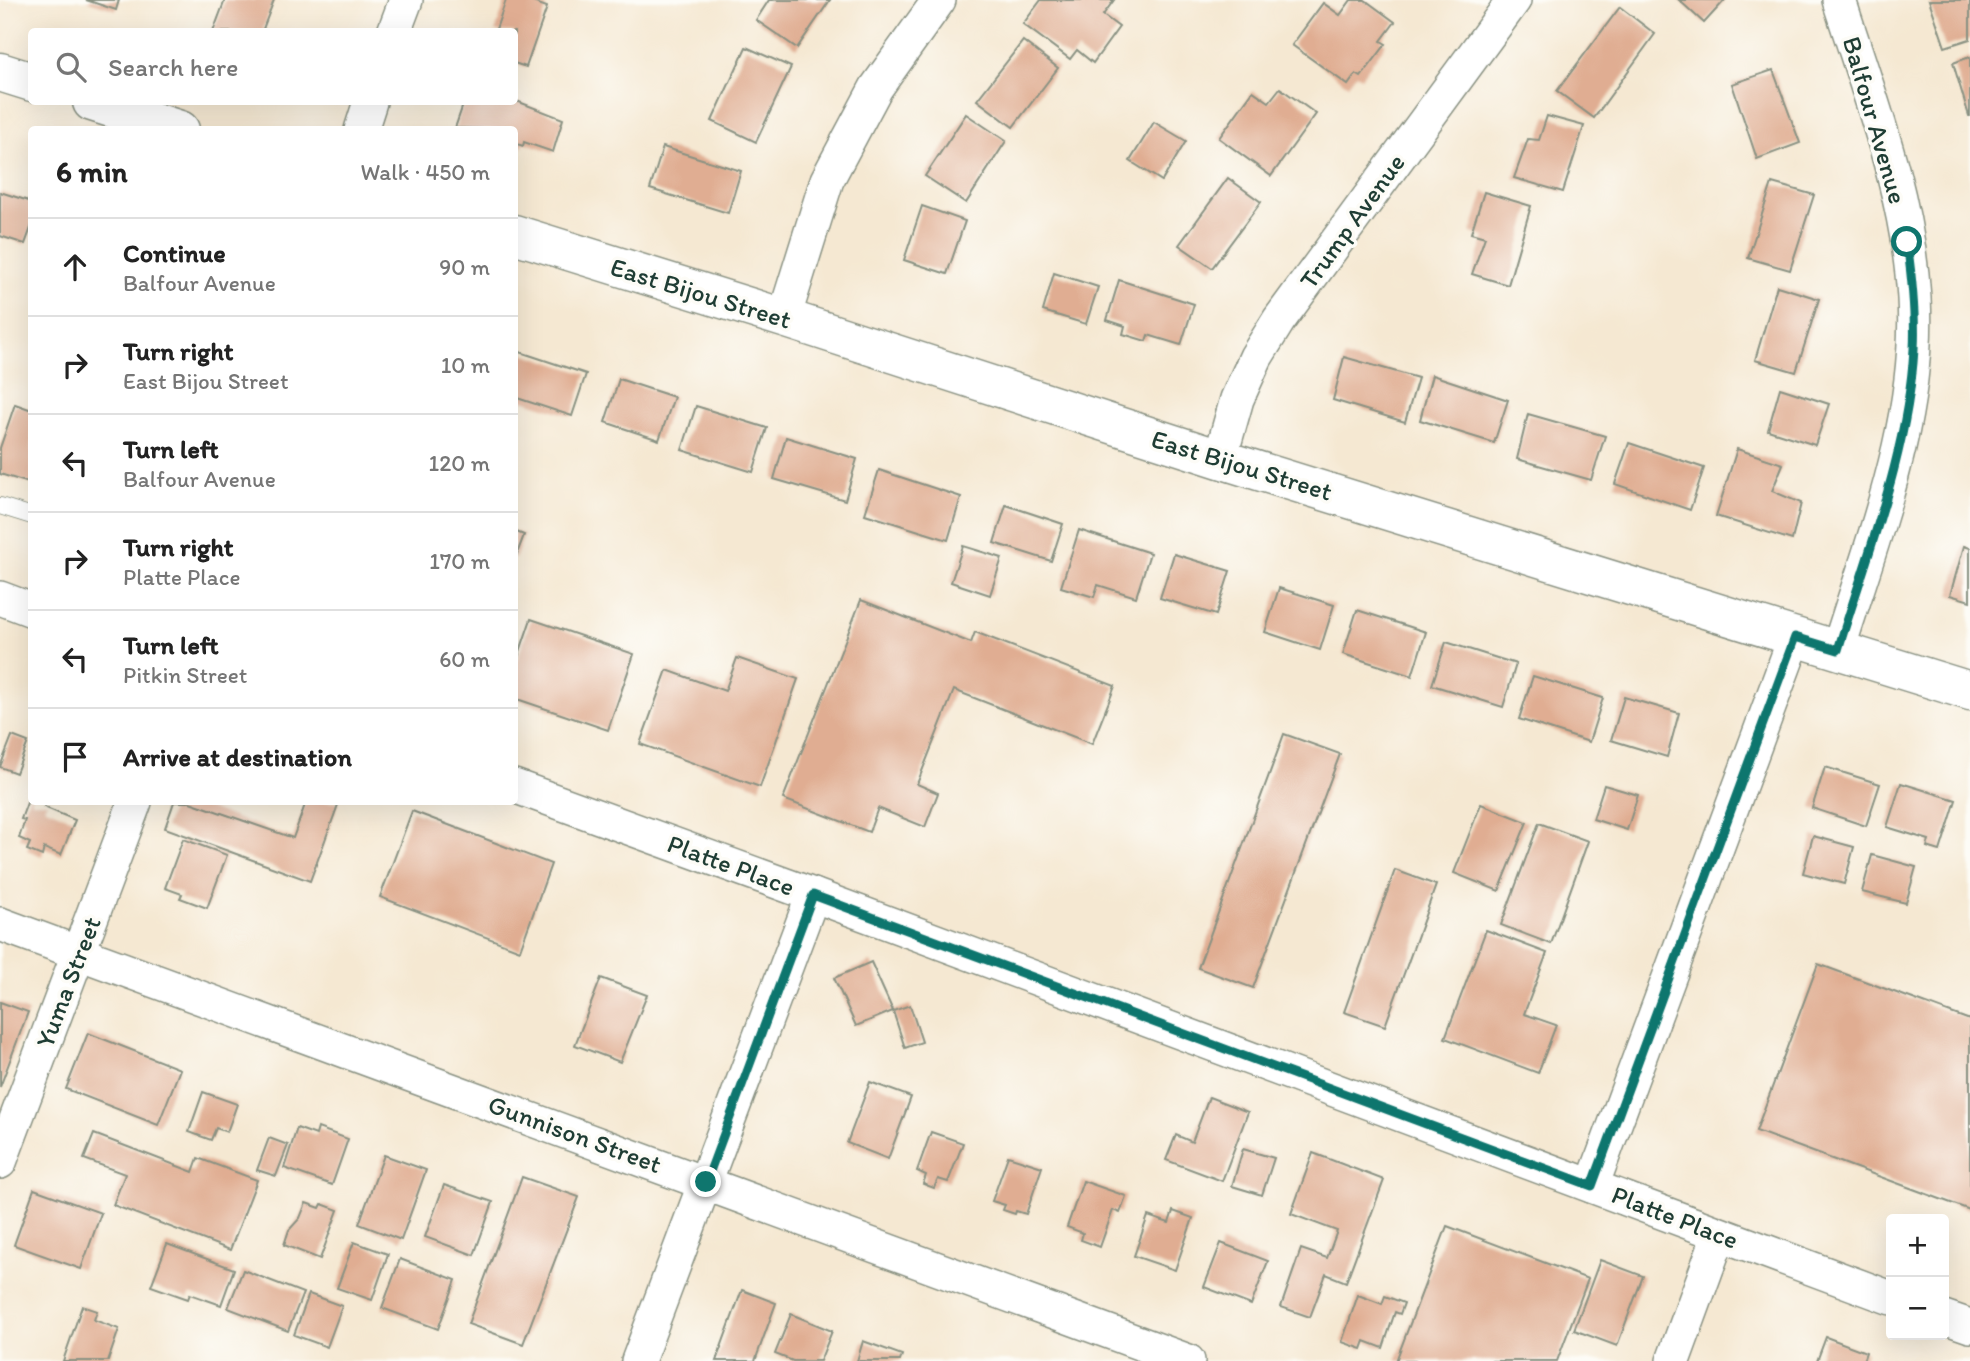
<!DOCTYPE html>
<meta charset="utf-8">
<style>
:root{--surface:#fff;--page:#f2f2f2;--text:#222;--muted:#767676;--line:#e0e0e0}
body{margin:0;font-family:Itim,sans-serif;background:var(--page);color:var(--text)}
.controls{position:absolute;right:21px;bottom:21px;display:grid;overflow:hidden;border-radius:7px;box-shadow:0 7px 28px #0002}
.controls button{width:63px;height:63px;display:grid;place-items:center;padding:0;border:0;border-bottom:2px solid var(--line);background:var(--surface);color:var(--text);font:35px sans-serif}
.stop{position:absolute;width:21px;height:21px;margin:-16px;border:5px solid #0f766e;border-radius:50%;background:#fff}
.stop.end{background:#0f766e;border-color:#fff;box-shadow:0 2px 7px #0008}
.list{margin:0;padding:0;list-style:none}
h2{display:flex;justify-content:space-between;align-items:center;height:91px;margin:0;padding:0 28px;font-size:30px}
h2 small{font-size:23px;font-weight:400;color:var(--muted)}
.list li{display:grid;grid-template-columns:46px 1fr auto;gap:21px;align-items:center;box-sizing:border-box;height:98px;padding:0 28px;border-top:2px solid var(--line)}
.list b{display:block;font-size:26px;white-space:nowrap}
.list p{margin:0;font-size:23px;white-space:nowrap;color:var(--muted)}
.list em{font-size:23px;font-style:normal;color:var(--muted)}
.icon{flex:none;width:38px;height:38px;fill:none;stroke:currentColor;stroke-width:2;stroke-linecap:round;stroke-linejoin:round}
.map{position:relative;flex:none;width:1970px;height:1361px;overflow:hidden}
.search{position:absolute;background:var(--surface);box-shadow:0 7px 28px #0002;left:28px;top:28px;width:490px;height:77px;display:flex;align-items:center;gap:18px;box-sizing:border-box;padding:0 24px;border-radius:7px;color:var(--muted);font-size:26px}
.panel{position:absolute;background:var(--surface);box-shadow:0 7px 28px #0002;left:28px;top:126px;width:490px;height:679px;border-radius:7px}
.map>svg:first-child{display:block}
.building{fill:#e0ad92}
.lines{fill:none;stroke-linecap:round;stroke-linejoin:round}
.lane-casing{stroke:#8a9283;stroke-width:18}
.street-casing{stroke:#8a9283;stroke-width:36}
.secondary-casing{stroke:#8a9283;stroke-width:41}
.lane{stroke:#fff;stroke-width:16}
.street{stroke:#fff;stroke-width:33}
.secondary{stroke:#fff;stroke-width:38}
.route{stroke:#0f766e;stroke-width:9}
.labels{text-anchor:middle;stroke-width:7;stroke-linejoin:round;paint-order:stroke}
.street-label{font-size:26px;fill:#1f3d34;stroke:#fdfcf7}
</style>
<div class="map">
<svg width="1970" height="1361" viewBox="0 0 1970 1361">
<rect width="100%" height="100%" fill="#fdfcf7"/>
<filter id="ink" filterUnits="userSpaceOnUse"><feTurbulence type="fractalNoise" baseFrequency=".0143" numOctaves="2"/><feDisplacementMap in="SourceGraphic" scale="14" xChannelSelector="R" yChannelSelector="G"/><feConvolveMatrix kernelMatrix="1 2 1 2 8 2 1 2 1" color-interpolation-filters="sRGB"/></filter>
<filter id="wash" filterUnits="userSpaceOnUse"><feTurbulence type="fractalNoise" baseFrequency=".00686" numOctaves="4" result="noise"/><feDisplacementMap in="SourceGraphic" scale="28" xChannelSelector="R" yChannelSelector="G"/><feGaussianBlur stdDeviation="1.57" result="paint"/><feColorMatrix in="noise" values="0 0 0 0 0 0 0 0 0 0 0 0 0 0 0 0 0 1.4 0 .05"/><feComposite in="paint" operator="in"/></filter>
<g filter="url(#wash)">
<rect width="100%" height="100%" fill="#f5e8d2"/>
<g id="blocks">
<g class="building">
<path d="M86 0H119L116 10Z"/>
<path d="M225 0H274L263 29 270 32H213Z"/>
<path d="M506 0H527L547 7 526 67 514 63V32H495Z"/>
<path d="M769 0H830L797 48 756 20Z"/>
<path d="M1041 0H1114L1103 15 1119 27 1093 63 1077 50 1070 59 1023 24Z"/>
<path d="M1351 0H1365L1395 22 1381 41 1386 44 1361 77 1356 74 1348 85 1292 45 1323 3 1340 15Z"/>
<path d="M1679 0H1725L1704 23Z"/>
<path d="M1929 0H1970V39L1945 47Z"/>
<path d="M1620 7 1655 34 1594 118 1557 91Z"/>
<path d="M1023 41 1058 68 1013 127 977 100Z"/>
<path d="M746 47 791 67 756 142 712 121Z"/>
<path d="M1970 57V116H1969L1953 63Z"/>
<path d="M1773 70 1800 143 1757 159 1732 84Z"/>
<path d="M1280 88 1316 114 1271 176 1219 138 1253 91 1269 102Z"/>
<path d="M514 100 563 119 553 152 524 142 523 146 514 143V130L455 128 464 102Z"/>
<path d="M966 114 1006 141 966 203 925 176Z"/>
<path d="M1547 116 1584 126 1563 192 1514 178 1528 139 1539 140Z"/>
<path d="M1154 122 1186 141 1162 181 1130 161Z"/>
<path d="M663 147 741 171 728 213 650 189Z"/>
<path d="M1228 178 1261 202 1212 268 1179 245Z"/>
<path d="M1772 183 1814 195 1790 270 1748 258Z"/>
<path d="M0 192 32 202V225L25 244 0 236Z"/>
<path d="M1484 192 1531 206 1508 285 1472 274 1485 237 1471 233Z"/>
<path d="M922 206 965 221 947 274 904 260Z"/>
<path d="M1054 273 1098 287 1086 324 1043 311Z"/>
<path d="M1119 280 1194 304 1181 345 1148 335 1146 341 1123 334 1125 326 1107 320Z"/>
<path d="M1777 286 1819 299 1796 372 1755 360Z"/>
<path d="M517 351 586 374 572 416 514 397V358Z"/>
<path d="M1344 357 1418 378 1405 422 1333 400Z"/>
<path d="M1432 375 1508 400 1494 443 1420 420Z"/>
<path d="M619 379 674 397 659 440 605 422Z"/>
<path d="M1780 388 1829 404 1815 445 1768 430Z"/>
<path d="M15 404 32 410V484L0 474V448Z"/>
<path d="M696 406 767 428 753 472 682 450Z"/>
<path d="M1528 414 1605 436 1591 480 1517 459Z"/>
<path d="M786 437 857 459 845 500 774 479Z"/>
<path d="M1629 443 1704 468 1690 510 1615 484Z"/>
<path d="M1737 449 1783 464 1772 491 1801 503 1792 540 1716 516Z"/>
<path d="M879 470 961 497 948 540 865 514Z"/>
<path d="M1006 505 1063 524 1051 561 994 543Z"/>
<path d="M1079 530 1150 553 1136 597 1098 585 1094 597 1061 587Z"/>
<path d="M514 531 524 535 515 559H514Z"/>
<path d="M963 546 1002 558 990 595 951 582Z"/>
<path d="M1964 546 1970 548V601L1950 595Z"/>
<path d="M1174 554 1230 571 1216 615 1160 598Z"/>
<path d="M1279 588 1334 605 1320 650 1265 632Z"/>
<path d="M861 600 971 643 975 632 1115 686 1092 744 954 690 917 784 938 793 925 827 878 808 869 832 783 799Z"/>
<path d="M1357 610 1426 632 1412 676 1343 654Z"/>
<path d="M531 619 634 654 608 730 514 698V669Z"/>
<path d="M1446 642 1516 664 1503 707 1432 685Z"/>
<path d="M737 658 798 679 760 787 640 744 667 670 725 691Z"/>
<path d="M1533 676 1603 698 1589 742 1519 719Z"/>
<path d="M1624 697 1679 713 1667 757 1611 740Z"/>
<path d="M1284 734 1340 754 1253 988 1198 968Z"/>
<path d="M12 736 28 742 16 773 0 767Z"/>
<path d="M1825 767 1880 784 1866 826 1812 808Z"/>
<path d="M1901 783 1956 800 1940 851 1927 847 1929 840 1887 827Z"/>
<path d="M1604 785 1638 795 1627 830 1593 819Z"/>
<path d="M31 792 32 802H47L44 807 75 820 61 855 44 848 42 856 27 850 30 843 19 838 25 820 21 819Z"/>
<path d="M174 802H190L293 838 306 802H339L310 881 165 828Z"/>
<path d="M1481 804 1527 822 1499 891 1454 873Z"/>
<path d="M412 811 551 864 520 950 380 897Z"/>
<path d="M1539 823 1588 841 1551 944 1501 925Z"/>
<path d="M1813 836 1854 847 1844 884 1803 873Z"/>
<path d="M183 839 227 855 207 908 180 898 182 894 165 888Z"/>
<path d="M1872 855 1916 867 1906 903 1862 892Z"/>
<path d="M1395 870 1436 885 1385 1026 1344 1012Z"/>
<path d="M1486 930 1547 953 1524 1014 1556 1025 1538 1073 1445 1038Z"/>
<path d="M871 962 893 1011 856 1026 834 978Z"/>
<path d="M1818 964 1970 1020V1210L1756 1131Z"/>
<path d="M601 978 647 995 620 1062 575 1045Z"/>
<path d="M0 1002 28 1012 0 1087Z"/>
<path d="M910 1005 922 1042 905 1048 893 1011Z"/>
<path d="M88 1033 180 1069 158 1125 66 1089Z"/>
<path d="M870 1082 911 1097 888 1159 847 1143Z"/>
<path d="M203 1092 237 1104 227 1132 216 1128 211 1140 189 1132Z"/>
<path d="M1209 1097 1248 1112 1222 1181 1166 1160 1176 1135 1192 1142Z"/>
<path d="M297 1128 316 1135 318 1128 348 1139 332 1185 284 1168Z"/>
<path d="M931 1132 963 1143 948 1182 938 1179 934 1188 923 1184 926 1175 917 1171Z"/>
<path d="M94 1134 193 1172 198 1158 257 1180 230 1250 113 1205 125 1174 84 1159Z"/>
<path d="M269 1138 288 1145 276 1176 257 1170Z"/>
<path d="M1243 1149 1274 1158 1262 1195 1232 1186Z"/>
<path d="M1313 1153 1384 1180 1346 1282 1326 1274 1310 1317 1281 1307 1301 1249 1327 1258 1337 1231 1291 1214Z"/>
<path d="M384 1155 426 1170 401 1240 359 1224Z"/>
<path d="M1008 1156 1042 1167 1026 1214 1016 1211 1015 1214 1003 1210 1005 1205 992 1201Z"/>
<path d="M522 1177 579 1197 523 1344 468 1324Z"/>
<path d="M1083 1181 1126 1196 1120 1213 1113 1210 1100 1247 1081 1240 1083 1233 1067 1227Z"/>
<path d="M444 1185 493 1202 474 1255 425 1237Z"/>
<path d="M34 1189 101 1213 81 1269 14 1245Z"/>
<path d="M306 1203 320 1208 322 1204 338 1210 320 1259 284 1245 289 1230 300 1218Z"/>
<path d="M1173 1211 1193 1218 1175 1270 1134 1256 1148 1216 1169 1223Z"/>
<path d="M1447 1226 1588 1279 1557 1361H1396Z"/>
<path d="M354 1242 388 1254 372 1300 337 1288Z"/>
<path d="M1221 1243 1268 1261 1251 1305 1204 1287Z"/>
<path d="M167 1244 234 1269 221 1305 190 1294 188 1299 151 1286Z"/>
<path d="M400 1259 456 1280 438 1329 382 1308Z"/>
<path d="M1600 1260 1643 1276 1617 1346 1574 1330Z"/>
<path d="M243 1270 303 1293 288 1331 228 1308Z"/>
<path d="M742 1290 776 1303 755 1361H716Z"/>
<path d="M309 1294 342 1306 327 1347 294 1335Z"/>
<path d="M1358 1295 1382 1304 1385 1296 1404 1303 1400 1314 1395 1312 1383 1348 1365 1341 1362 1349 1342 1342Z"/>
<path d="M82 1306 97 1311 94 1320 119 1329 108 1361H63Z"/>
<path d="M791 1314 832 1331 820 1361H793L775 1354Z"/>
<path d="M1826 1337 1866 1352 1863 1361H1817Z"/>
<path d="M863 1341 902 1355 900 1361H857Z"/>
</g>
</g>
</g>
<g filter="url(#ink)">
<use href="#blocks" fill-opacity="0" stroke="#8a9283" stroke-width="2"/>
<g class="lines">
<g class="lane-casing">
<path id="lane" d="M0 506 32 516"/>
</g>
<g class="street-casing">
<g id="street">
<path d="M394 32 406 0"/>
<path d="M361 130 370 102"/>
<path d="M784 318 827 180 876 88 939 0"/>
<path d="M1220 459 1237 399 1256 357 1279 320 1514 0"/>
<path d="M0 598 32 610"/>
<path d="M1838 650C1873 537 1921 418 1914 298 1908 195 1870 97 1839 0"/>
<path d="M514 786 813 895 1891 1298"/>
<path d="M0 924 1188 1361"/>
<path d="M0 1162 135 802"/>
<path d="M1592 1186 1795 637"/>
<path d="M1944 1317 1970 1326"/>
<path d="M638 1361 813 895"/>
<path d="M1673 1361 1719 1235"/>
</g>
</g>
<g class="secondary-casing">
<g id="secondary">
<path d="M0 72 32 82"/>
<path d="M92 102 180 130"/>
<path d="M514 234 784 318 1220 459 1970 691"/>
</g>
</g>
<use href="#lane" class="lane"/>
<use href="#street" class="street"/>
<use href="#secondary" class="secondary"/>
</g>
</g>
<g class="lines" filter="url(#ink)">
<path class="route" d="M706 1182 813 895 1592 1186 1795 637 1838 650C1868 552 1908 452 1914 349 1916 313 1912 278 1907 242"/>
</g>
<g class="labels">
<g class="street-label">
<text transform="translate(1875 120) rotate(74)" y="9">Balfour Avenue</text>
<text transform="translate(1352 221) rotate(-54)" y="9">Trump Avenue</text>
<text transform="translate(701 293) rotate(17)" y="9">East Bijou Street</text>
<text transform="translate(1242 465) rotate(17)" y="9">East Bijou Street</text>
<text transform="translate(731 865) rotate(20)" y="9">Platte Place</text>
<text transform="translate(68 982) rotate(-69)" y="9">Yuma Street</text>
<text transform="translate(575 1134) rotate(20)" y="9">Gunnison Street</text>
<text transform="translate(1675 1217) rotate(21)" y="9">Platte Place</text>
</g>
</g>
</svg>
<div class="controls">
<button>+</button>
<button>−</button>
</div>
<div class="stop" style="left:1907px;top:242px"></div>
<div class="stop end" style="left:706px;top:1182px"></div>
<div class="search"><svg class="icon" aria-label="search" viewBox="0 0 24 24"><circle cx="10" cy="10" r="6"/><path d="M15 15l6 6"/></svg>Search here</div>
<section class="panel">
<h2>6 min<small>Walk · 450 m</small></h2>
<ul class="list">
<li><svg class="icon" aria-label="ahead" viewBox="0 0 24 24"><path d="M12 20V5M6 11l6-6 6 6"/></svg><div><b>Continue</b><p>Balfour Avenue</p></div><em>90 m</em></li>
<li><svg class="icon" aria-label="right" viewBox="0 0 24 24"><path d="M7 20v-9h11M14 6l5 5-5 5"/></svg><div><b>Turn right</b><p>East Bijou Street</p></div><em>10 m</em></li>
<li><svg class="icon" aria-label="left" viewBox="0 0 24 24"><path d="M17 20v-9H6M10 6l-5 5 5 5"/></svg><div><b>Turn left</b><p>Balfour Avenue</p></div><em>120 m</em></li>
<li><svg class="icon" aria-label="right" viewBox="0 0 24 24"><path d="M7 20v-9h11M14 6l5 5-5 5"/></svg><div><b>Turn right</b><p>Platte Place</p></div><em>170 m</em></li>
<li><svg class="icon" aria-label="left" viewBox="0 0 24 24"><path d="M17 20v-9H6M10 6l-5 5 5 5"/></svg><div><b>Turn left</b><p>Pitkin Street</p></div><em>60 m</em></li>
<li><svg class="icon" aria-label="arrive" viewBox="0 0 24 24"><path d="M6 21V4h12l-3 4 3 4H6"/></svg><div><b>Arrive at destination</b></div></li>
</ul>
</section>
</div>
